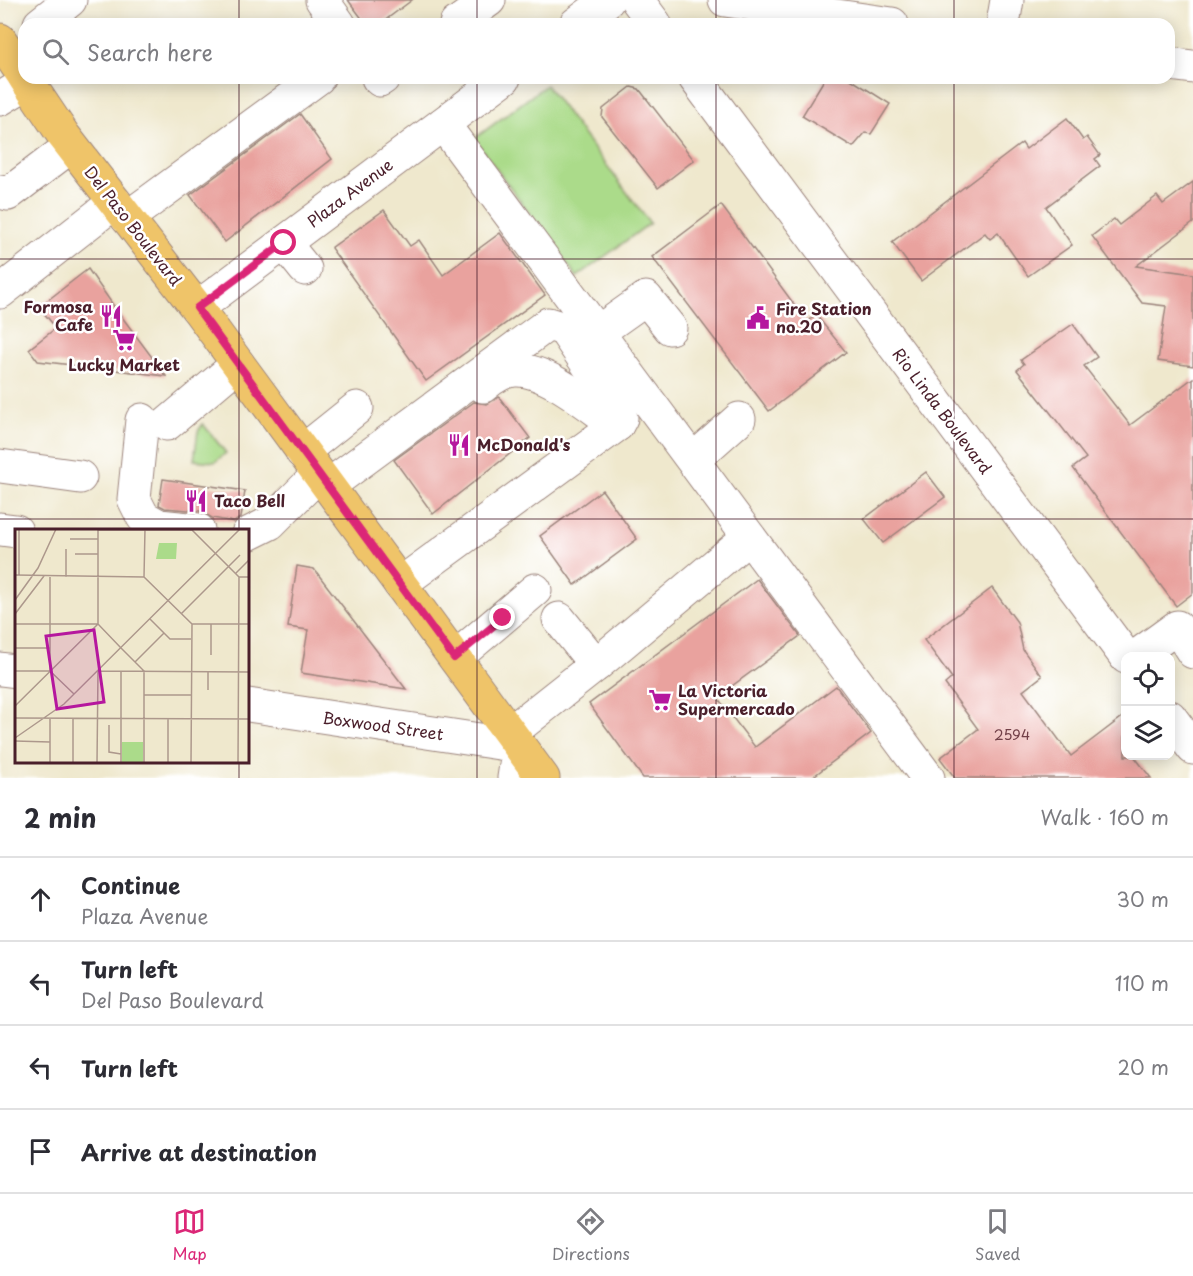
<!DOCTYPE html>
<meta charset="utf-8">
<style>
:root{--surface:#fff;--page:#f2f2f3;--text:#2b2b33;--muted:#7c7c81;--line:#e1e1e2;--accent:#db2777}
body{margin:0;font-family:"Playpen Sans",sans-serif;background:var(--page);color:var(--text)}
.controls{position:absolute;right:18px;bottom:18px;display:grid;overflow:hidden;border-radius:12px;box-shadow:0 3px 15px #0003}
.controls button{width:54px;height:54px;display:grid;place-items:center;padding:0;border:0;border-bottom:2px solid var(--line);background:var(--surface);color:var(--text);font:30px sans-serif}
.stop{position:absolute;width:18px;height:18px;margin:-14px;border:4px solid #db2777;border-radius:50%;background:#fff}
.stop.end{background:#db2777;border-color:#fff;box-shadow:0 2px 6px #0008}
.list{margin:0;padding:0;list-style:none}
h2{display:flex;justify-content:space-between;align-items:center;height:78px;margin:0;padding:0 24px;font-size:26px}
h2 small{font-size:20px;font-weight:400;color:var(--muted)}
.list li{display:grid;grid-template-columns:39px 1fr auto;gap:18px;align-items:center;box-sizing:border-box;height:84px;padding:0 24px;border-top:2px solid var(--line)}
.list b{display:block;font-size:22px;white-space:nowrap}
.list p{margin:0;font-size:20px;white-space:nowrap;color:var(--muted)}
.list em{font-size:20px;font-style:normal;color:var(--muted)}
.icon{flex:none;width:33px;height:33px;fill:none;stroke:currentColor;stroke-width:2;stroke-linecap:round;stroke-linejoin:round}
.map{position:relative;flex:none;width:1193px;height:778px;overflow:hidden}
.search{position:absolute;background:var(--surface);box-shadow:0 3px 15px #0003;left:18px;right:18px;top:18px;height:66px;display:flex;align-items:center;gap:15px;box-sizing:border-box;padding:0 21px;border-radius:18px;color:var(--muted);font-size:22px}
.sheet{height:414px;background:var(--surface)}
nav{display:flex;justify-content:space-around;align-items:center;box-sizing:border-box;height:84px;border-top:2px solid var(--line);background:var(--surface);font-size:16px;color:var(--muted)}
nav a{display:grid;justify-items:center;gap:3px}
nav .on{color:var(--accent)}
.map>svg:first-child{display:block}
.green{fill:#abdb8a;stroke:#7a7d5a;stroke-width:1.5}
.building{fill:#e9a29e}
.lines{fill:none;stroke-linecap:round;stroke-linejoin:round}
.minor-casing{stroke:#9c847c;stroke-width:35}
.major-casing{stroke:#9c847c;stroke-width:35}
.minor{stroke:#fff;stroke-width:33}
.major{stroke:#efc469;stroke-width:33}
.route{stroke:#db2777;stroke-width:8}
.grid{fill:none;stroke:#4a1f2b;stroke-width:1.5;stroke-opacity:0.55}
.labels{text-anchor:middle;stroke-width:5;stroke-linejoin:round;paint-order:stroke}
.number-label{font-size:14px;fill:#724048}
.street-label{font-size:16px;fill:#4a1f2b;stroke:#fff}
.poi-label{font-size:16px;font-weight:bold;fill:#4a1f2b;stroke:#fff;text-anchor:start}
.inset-road{fill:none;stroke:#ad988c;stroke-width:1.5}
.view{fill:#b5179e;fill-opacity:0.15;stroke:#b5179e;stroke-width:3}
.inset-edge{fill:none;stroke:#4a1f2b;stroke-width:3}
</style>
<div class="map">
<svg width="1193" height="778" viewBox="0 0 1193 778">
<rect width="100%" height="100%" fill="#fff"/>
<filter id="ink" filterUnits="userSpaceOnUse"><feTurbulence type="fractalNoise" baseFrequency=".0167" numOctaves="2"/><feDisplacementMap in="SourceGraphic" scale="12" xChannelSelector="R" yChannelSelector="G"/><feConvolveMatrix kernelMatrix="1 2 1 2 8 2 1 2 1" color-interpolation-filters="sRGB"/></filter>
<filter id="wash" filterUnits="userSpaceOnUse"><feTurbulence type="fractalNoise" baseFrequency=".008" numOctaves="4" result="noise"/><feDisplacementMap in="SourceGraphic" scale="24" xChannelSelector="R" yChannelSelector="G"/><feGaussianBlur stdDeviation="1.35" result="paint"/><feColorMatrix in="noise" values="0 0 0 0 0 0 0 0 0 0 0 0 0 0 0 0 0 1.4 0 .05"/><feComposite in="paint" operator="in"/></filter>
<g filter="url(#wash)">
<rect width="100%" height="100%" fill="#efe8cd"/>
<g class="green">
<path d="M546 85 650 223 577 277 474 139Z"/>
<path d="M203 424 226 453 215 462 194 460 198 431Z"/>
</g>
<g id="blocks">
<g class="building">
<path d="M348 0H412L380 24H366Z"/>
<path d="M825 78H849L890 104 871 134 865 133 853 147 802 116Z"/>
<path d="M631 87 639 89 694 160 658 188 602 117 603 109Z"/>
<path d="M300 114 332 159 225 242 190 195Z"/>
<path d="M1067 118 1083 140 1087 137 1100 155 1095 159 1100 166 1046 207 1072 245 1028 276 998 233 990 239 985 233 921 281 892 242 1022 143 1026 149Z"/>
<path d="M1193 182V223L1136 266 1193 274V366L1158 361 1166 306 1142 303 1092 236 1114 219 1119 225 1157 196 1163 204Z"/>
<path d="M721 205 807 322 816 315 846 352 769 411 652 257Z"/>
<path d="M384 210 410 246 419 240 443 275 500 233 545 295 426 381 331 248Z"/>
<path d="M88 269 113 305 166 376 38 361 29 349 56 328 39 307Z"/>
<path d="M1073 324 1097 357 1084 366 1130 425 1193 378V593L1176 606 1073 468 1086 458 1017 370 1024 364 1021 360Z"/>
<path d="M499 397 530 438 433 514 394 460 474 402 487 404Z"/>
<path d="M926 472 945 497 883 543 864 519Z"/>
<path d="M163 479 245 491 241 517 234 522 212 518 200 511 165 508 159 505Z"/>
<path d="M602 490 637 539 575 585 540 536Z"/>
<path d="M297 566 314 569 406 689 301 673 308 630 288 627Z"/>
<path d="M757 579 800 636 717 697 755 747 836 686 871 733 811 778H643L589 704Z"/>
<path d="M992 588 1017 622 1023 650 1042 676 1023 691 1071 756 1125 715V756H1134L1151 778H955L940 758 978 729 945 684 952 678 924 640Z"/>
</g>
</g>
</g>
<g filter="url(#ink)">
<use href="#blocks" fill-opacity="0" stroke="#9c847c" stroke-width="1.5"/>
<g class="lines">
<g class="minor-casing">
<g id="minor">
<path d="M322 0 339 24"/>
<path d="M637 0 655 24"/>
<path d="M725 0 892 24"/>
<path d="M40 24 70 0"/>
<path d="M456 24 489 0"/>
<path d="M576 24 608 0"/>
<path d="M1003 24 1007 0"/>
<path d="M1169 64 1193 67"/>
<path d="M378 78 380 80 383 78"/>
<path d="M695 78 1126 657"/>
<path d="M0 99 28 82"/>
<path d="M443 124 928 778"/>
<path d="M0 192 8 194 71 146"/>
<path d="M127 218 318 78"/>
<path d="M284 243 305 269"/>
<path d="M0 292 115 202"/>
<path d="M197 308 504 78"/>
<path d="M598 332 646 298 670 328"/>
<path d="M483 386C491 379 504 370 516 370 547 369 591 407 617 425"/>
<path d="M142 420 134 499 143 517 159 526 198 530"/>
<path d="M167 424 238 364"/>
<path d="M302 452 357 408"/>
<path d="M693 460 739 419"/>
<path d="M0 466 80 477"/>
<path d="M328 486 548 324 564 329 619 411 621 418 617 425 400 584"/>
<path d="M0 529 16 531"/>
<path d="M248 534 270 523 319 474"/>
<path d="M559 619 596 665 749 537"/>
<path d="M1137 656 1177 627 1193 652"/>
<path d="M455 658 535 590"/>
<path d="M0 669 16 671"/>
<path d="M248 705 519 746 514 778"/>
<path d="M1170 717 1193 748"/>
<path d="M510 733 596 665"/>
</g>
</g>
<g class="major-casing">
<g id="major">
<path d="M0 40 24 76"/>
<path d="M25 78 64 136 197 308 543 778"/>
</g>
</g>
<use href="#minor" class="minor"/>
<use href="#major" class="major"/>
</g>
</g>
<g class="lines" filter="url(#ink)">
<path class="route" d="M284 243 197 308 454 658 503 618"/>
</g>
<path class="grid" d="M239 0V24M477 0V24M716 0V24M954 0V24M239 78V530M477 78V778M716 78V778M954 78V778M0 259H1193M0 519H1193M239 762V778"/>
<defs>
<g id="restaurant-bare" transform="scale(1.8)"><path d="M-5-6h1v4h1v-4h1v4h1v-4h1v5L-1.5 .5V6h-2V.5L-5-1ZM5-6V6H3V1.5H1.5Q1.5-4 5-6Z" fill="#b5179e" stroke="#fff" stroke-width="2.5" paint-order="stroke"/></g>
<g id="civic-bare" transform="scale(1.8)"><path d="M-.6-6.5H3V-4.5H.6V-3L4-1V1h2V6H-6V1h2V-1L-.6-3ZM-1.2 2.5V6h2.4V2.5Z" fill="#b5179e" stroke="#fff" stroke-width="2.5" paint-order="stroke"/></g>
<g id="supermarket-bare" transform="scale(1.8)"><path d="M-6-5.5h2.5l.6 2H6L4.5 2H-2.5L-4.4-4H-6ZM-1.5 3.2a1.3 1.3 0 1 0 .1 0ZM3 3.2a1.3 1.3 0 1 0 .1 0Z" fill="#b5179e" stroke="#fff" stroke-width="2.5" paint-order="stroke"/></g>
</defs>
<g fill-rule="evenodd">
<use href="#restaurant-bare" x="111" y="316"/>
<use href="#civic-bare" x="758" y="318"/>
<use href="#supermarket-bare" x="124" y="340"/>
<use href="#restaurant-bare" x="459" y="445"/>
<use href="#restaurant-bare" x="196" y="501"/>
<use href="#supermarket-bare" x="660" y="700"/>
</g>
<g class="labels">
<g class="number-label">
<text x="1012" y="740">2594</text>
</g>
<g class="street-label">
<text transform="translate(350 193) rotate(-37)" y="6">Plaza Avenue</text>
<text transform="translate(133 226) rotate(52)" y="6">Del Paso Boulevard</text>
<text transform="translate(942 411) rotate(53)" y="6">Rio Linda Boulevard</text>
<text transform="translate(383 726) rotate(8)" y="6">Boxwood Street</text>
</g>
<g class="poi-label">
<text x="93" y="313" text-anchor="end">Formosa<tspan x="93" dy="18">Cafe</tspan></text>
<text x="776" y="315">Fire Station<tspan x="776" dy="18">no.20</tspan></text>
<text x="124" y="371" text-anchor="middle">Lucky Market</text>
<text x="477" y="451">McDonald's</text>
<text x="214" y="507">Taco Bell</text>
<text x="678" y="697">La Victoria<tspan x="678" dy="18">Supermercado</tspan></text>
</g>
</g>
<g transform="translate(15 529)">
<rect width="234" height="234" fill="#efe8cd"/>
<path d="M144 14H162L161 30H141ZM107 213H128V234H107Z" fill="#abdb8a"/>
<path class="inset-road" d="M83 0V95L106 119M83 1H177L224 48H234M55 10H83M51 20V48M60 25H83M220 45 234 31M0 46 129 48 177 95H234M4 46V0M35 48V142M129 48 130 0M0 71 23 39 41 0M0 85 29 47M166 85 225 26M135 90 155 110H176M0 95H83M0 119H35M106 119 129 142V234M196 126V95M120 133 149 104M0 142H35L59 165M193 161V142M129 166H176M0 177 83 95M0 189 234 190M94 196V223L106 225M0 209 49 175 225 0M0 212 35 213M35 234V189M58 234V189M82 234 83 142 234 143M106 234V142M153 234V189M176 234 177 95M223 234 224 48"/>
<path class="view" d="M79 101 89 173 42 180 31 107Z"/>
<rect width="234" height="234" class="inset-edge"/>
</g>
</svg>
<div class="controls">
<button><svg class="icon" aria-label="locate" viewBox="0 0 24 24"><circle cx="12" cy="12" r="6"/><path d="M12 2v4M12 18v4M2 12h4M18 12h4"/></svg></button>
<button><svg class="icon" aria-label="layers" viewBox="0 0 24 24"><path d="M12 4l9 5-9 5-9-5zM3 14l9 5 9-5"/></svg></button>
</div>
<div class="stop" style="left:284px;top:243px"></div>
<div class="stop end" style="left:503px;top:618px"></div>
<div class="search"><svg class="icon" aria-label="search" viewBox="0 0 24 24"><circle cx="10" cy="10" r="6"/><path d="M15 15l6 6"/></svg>Search here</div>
</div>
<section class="sheet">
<h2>2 min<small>Walk · 160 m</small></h2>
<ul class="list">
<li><svg class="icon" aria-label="ahead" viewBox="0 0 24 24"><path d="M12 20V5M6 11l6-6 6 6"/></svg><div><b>Continue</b><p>Plaza Avenue</p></div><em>30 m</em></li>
<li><svg class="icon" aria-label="left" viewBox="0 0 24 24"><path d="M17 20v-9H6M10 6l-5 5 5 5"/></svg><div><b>Turn left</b><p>Del Paso Boulevard</p></div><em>110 m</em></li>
<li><svg class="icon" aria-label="left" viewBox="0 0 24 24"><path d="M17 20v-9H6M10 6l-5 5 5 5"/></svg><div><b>Turn left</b></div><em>20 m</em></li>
<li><svg class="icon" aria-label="arrive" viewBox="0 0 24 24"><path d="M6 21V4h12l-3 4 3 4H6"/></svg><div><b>Arrive at destination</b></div></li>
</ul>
</section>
<nav>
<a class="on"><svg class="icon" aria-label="map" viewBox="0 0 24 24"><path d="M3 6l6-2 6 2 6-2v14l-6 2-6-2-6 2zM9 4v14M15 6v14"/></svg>Map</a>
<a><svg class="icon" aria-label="directions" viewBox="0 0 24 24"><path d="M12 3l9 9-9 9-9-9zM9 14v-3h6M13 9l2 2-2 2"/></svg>Directions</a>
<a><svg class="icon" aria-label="saved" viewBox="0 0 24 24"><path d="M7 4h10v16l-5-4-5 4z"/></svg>Saved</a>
</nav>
